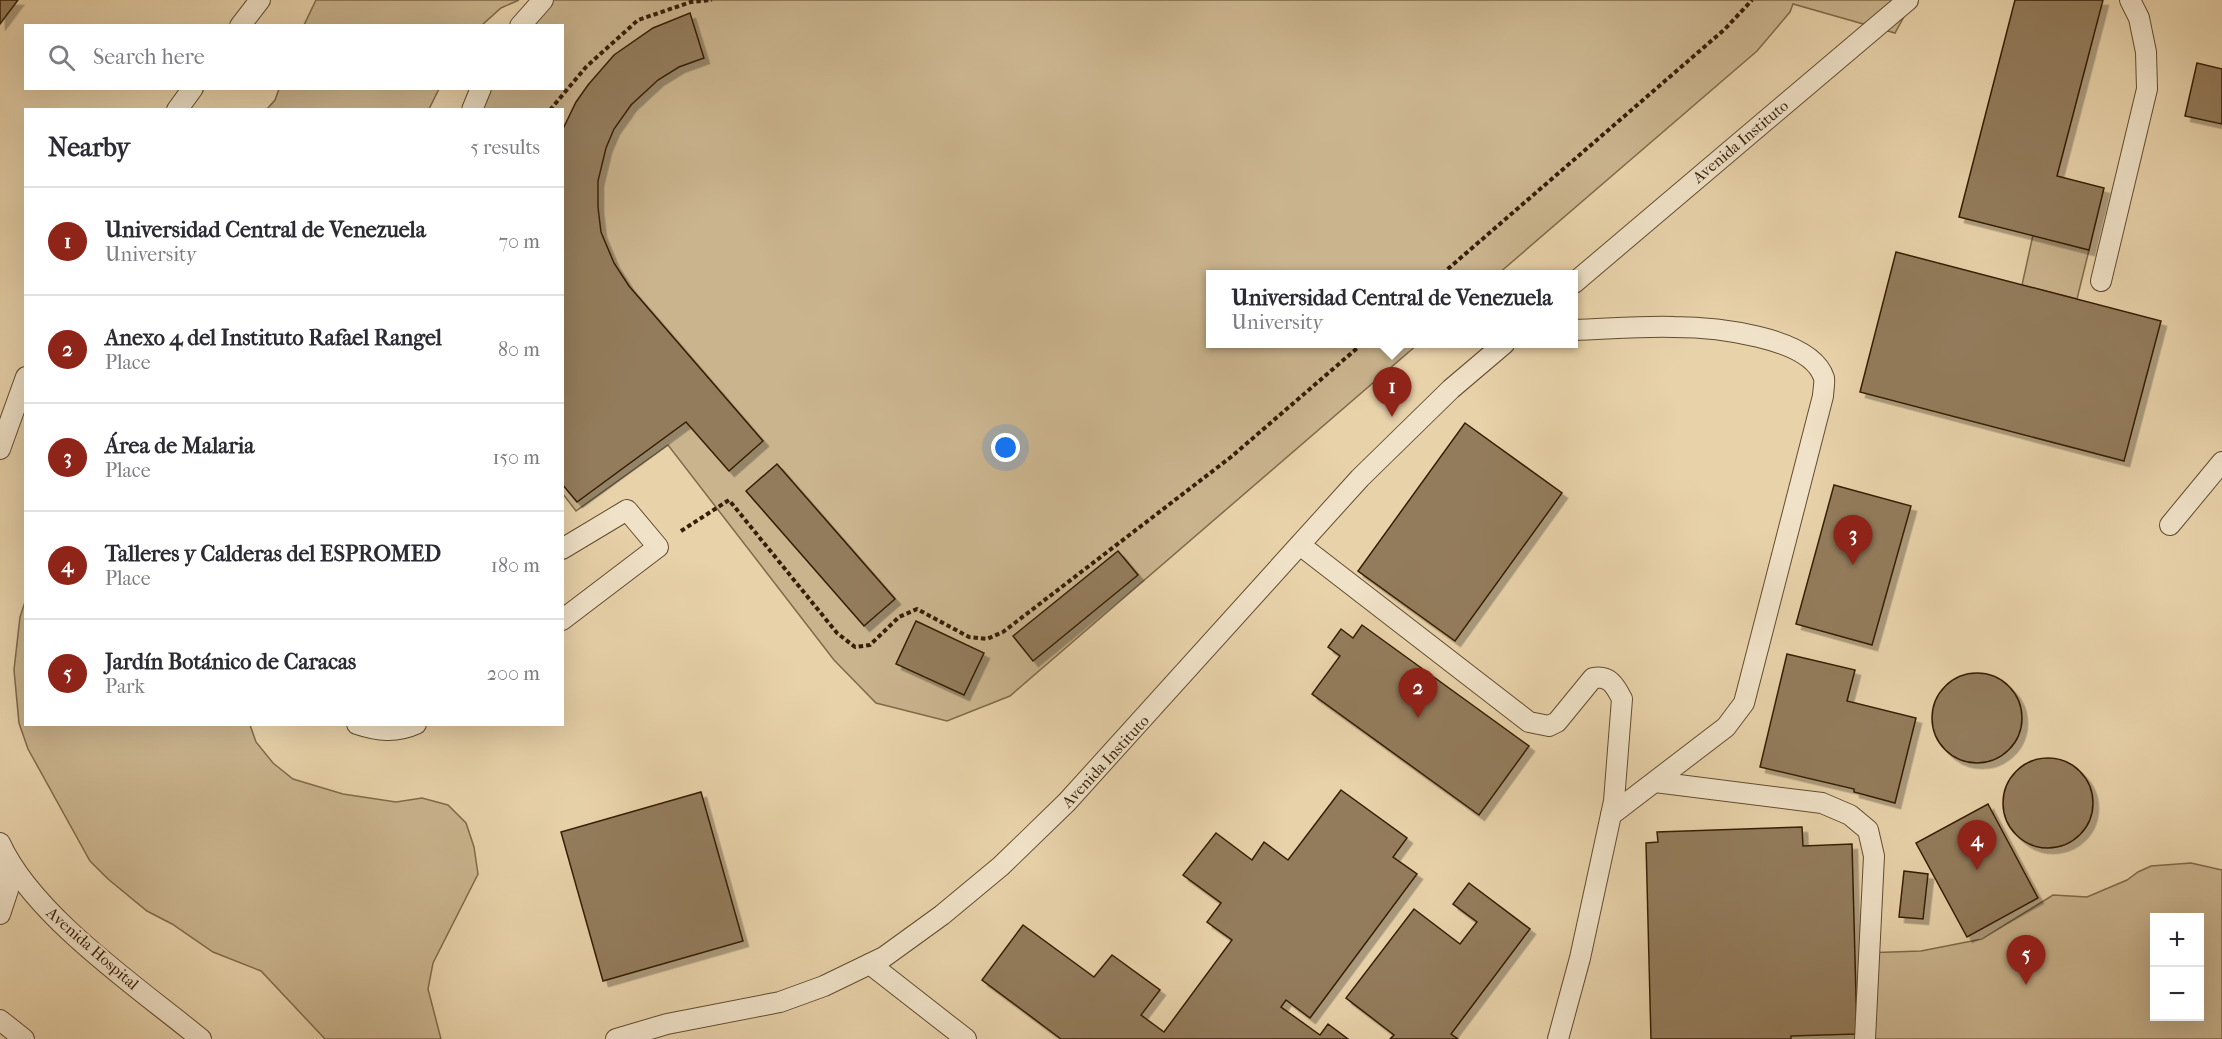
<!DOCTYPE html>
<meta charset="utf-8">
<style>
:root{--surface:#fff;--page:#f2f2f3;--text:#2b2b33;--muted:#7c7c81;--line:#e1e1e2;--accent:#8f2418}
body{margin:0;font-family:"IM FELL French Canon",serif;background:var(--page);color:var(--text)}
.controls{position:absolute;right:18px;bottom:18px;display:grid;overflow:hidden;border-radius:0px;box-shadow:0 6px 24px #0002}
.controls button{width:54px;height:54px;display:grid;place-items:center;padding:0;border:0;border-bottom:2px solid var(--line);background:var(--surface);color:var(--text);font:30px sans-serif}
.you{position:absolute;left:1006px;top:448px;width:21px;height:21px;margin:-15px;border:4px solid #fff;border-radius:50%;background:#1a73e8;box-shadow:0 0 0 9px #1a73e833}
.badge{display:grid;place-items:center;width:39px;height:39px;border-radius:50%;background:var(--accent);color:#fff;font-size:20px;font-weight:700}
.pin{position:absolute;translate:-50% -50px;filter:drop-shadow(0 2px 3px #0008)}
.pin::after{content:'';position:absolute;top:32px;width:21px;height:18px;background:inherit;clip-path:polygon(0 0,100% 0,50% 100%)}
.popup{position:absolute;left:1206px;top:270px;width:372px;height:78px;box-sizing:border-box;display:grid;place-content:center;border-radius:0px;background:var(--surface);filter:drop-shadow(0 2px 4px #0005);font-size:20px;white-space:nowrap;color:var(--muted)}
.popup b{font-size:22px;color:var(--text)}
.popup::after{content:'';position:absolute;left:50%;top:100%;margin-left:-12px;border:12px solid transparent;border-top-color:var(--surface)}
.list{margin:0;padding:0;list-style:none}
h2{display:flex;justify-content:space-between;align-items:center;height:78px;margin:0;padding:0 24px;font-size:26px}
h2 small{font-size:20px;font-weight:400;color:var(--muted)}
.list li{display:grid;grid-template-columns:39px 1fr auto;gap:18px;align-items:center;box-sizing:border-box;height:108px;padding:0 24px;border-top:2px solid var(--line)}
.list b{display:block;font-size:22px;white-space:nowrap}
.list p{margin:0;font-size:20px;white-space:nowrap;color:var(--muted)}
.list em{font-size:20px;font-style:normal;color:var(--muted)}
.icon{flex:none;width:33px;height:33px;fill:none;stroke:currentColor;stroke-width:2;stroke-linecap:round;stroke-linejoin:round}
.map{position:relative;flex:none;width:2222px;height:1039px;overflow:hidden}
.search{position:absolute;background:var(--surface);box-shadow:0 6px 24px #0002;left:24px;top:24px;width:540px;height:66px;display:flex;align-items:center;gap:15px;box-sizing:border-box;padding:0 21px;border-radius:0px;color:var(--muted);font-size:22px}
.panel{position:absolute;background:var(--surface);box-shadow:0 6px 24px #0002;left:24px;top:108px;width:540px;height:618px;border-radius:0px}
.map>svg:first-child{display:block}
.green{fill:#cab48e;stroke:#806a4a;stroke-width:1.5;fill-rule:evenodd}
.building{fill:#937c5b;stroke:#361f06;stroke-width:1.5;filter:url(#shadow)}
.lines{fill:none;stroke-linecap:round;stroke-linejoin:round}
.lane-casing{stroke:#624c2f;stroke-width:22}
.path{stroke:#361f06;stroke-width:4;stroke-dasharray:4.5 3;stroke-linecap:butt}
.lane{stroke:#f0e2c8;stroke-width:20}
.labels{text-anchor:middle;stroke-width:4.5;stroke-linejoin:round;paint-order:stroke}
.street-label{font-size:16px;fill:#361f06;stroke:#f0e2c8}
</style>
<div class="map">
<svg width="2222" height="1039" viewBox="0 0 2222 1039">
<defs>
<filter id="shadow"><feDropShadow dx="5.5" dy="5.5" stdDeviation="0" flood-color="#0004"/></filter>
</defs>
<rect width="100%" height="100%" fill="#e8d2aa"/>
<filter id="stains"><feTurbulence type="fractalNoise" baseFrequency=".00333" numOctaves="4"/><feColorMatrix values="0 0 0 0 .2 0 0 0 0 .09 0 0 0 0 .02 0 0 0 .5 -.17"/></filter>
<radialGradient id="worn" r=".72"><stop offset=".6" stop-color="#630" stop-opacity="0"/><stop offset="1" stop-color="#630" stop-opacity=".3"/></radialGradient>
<g class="green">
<path d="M316 0H519L501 8 482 25H304Z"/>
<path d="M543 0H1913L1895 33 1793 4 1790 12 1757 51 1498 274H1210V344H1418L1010 696 947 721 876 703 834 660 668 445 576 511 563 494 562 110H472L481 89 562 88V26L520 25Z"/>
<path d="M279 89 280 88 439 89 429 109H267L275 100Z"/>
<path d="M2033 235 2089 250 2077 299 2022 285Z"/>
<path d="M25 602 26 724 250 725 256 742 273 763 293 779 343 794 396 802 422 798 448 805 466 823 474 847 478 874 433 963 428 989 441 1039H325L261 971 213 952 172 924 147 911 108 879 90 861 28 749 19 723 14 670 20 617Z"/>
<path d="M2191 863 2222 870V1039H1861L1863 953 1921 951 1982 939 2053 895 2087 897 2127 880 2138 872 2151 866ZM2154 918H2200V1016H2154Z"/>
</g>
<g class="building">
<path d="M0 0H18L0 24Z"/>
<path d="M2015 0H2103L2057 176 2104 188 2089 250 1959 217Z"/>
<path d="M690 13 704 58 679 67 658 80 631 105 614 129 606 148 598 181V207L601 232 614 263 629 286 763 441 729 471 686 422 577 502 562 484V131L576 102 588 85 614 55 653 28Z"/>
<path d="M2197 63 2222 69V124L2185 116Z"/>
<path d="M1896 252 2161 321 2124 461 1860 392Z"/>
<path d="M1465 423 1562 493 1455 641 1358 571Z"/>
<path d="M777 464 895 599 864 626 746 491Z"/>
<path d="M1834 485 1911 506 1872 645 1796 624Z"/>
<path d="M1118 551 1138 575 1033 661 1013 636Z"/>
<path d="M916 621 984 653 964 695 896 664Z"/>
<path d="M1362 625 1529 746 1479 815 1312 694 1340 656 1328 647 1341 629 1353 638Z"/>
<path d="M1787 654 1855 670 1847 701 1916 718 1895 803 1854 792V789L1760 767Z"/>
<circle cx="1977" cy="718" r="45"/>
<circle cx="2048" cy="803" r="45"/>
<path d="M1341 790 1407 838 1393 857 1417 874 1310 1018 1286 1000 1281 1007 1320 1035 1328 1024 1348 1039H1061L982 980 1023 925 1094 977 1112 955 1160 990 1141 1015 1164 1032 1232 940 1207 922 1221 903 1183 875 1216 833 1252 860 1264 842 1288 860Z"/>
<path d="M701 792 743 941 603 981 561 832Z"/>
<path d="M1988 804 2038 898 1967 937 1916 843Z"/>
<path d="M1802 827 1803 846 1852 844 1857 1034 1791 1036V1039H1651L1646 843 1658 842 1657 832Z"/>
<path d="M1904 871 1928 874 1923 919 1899 917Z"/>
<path d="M1469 883 1530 929 1451 1034 1458 1039H1390L1394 1035 1346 998 1414 909 1460 944 1477 922 1453 904Z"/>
</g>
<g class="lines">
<g class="lane-casing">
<g id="lane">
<path d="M240 26 260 0"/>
<path d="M520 26 543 0"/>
<path d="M177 110 193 88"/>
<path d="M472 110 481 88"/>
<path d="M2101 281 2147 89 2146 52 2139 18 2130 0"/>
<path d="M1574 283 1908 0"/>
<path d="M1574 330C1607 329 1641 326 1674 327 1711 327 1811 336 1824 378 1825 383 1823 391 1823 396L1744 703 1726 727 1611 815"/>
<path d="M0 449 26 377"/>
<path d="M2170 525 2222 462"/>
<path d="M1300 545 1529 722 1549 726 1557 722 1593 678C1609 675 1615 685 1622 699L1614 801 1580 958 1558 1039"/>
<path d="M562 549 627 510 658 547 562 620"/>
<path d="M357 724C378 731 396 733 416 724"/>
<path d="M1655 782 1822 803 1850 815 1868 830 1874 856 1865 1039"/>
<path d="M0 843C33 916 139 988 201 1039"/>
<path d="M0 914 8 890 7 860"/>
<path d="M870 964 966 1039"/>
<path d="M0 1020 24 1039"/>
<path d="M616 1039 667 1024 780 1002 824 986 884 957 942 915 1001 866 1067 802 1360 478 1451 389 1504 344"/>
</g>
</g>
<g class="path">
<path d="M550 110 586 67 638 20 691 2 712 0"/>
<path d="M1442 274 1725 29 1752 0"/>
<path d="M681 531 729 500 837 633 855 647 870 645 899 617 917 609 969 637 987 639 1003 632 1231 457 1362 344"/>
</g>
<use href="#lane" class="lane"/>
</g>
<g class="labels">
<g class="street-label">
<text transform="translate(1740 141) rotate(-40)" y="6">Avenida Instituto</text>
<text transform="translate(1105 761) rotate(-47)" y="6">Avenida Instituto</text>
<text transform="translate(93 948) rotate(41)" y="6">Avenida Hospital</text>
</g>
</g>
<rect width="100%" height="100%" filter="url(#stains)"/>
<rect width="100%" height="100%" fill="url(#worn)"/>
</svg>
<div class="controls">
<button>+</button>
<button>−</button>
</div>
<div class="you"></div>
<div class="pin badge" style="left:1392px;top:417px">1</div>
<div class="popup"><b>Universidad Central de Venezuela</b>University</div>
<div class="pin badge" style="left:1418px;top:718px">2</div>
<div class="pin badge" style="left:1853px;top:565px">3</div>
<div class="pin badge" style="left:1977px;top:870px">4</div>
<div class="pin badge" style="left:2026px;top:985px">5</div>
<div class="search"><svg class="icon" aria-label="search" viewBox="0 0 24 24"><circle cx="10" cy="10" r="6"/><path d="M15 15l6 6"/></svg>Search here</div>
<section class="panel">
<h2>Nearby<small>5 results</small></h2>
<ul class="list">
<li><span class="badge">1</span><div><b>Universidad Central de Venezuela</b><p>University</p></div><em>70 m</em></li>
<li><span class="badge">2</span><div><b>Anexo 4 del Instituto Rafael Rangel</b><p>Place</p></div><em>80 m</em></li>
<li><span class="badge">3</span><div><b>Área de Malaria</b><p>Place</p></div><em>150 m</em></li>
<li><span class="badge">4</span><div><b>Talleres y Calderas del ESPROMED</b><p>Place</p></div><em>180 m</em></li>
<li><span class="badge">5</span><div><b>Jardín Botánico de Caracas</b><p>Park</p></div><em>200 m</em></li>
</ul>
</section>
</div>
